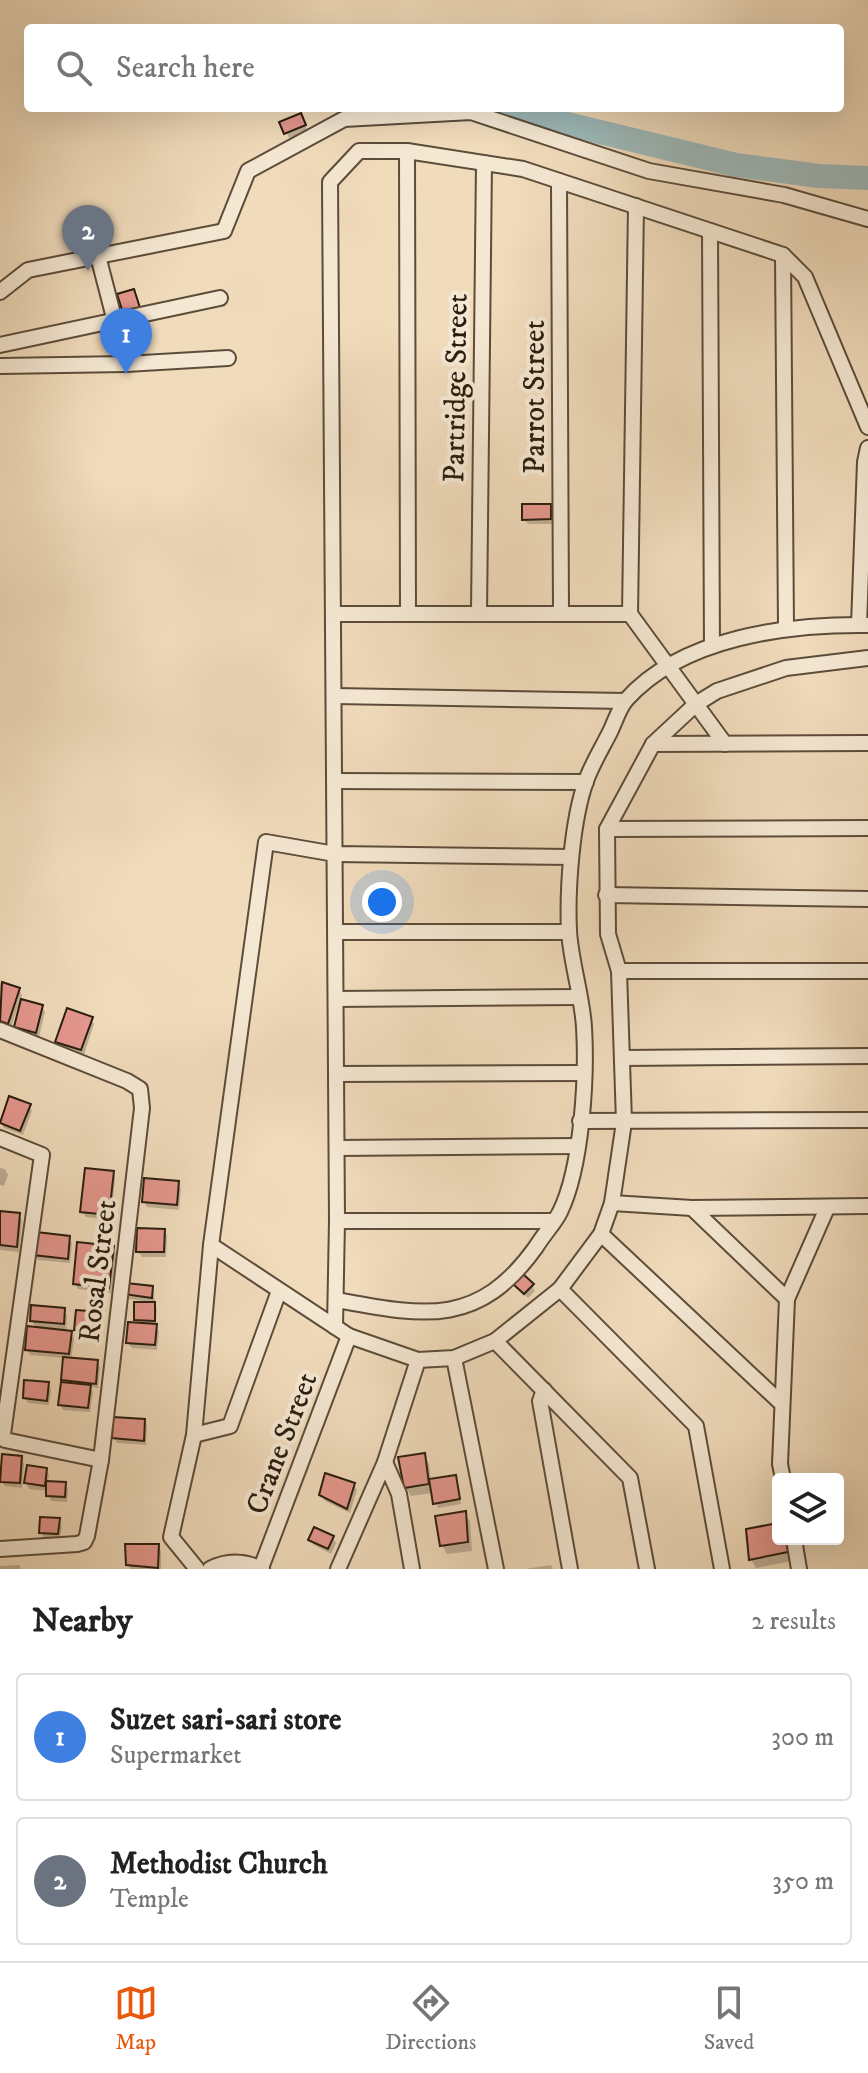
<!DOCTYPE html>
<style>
:root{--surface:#fff;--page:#f2f2f2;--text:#222;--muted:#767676;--line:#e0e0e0;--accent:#ea580c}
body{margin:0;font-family:"IM FELL DW Pica",serif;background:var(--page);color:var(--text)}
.controls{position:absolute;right:24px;bottom:24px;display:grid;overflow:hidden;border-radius:8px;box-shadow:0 8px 32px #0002}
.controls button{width:72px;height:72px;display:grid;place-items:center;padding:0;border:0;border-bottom:2px solid var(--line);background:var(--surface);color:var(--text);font:40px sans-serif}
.you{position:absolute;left:382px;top:902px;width:28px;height:28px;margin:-20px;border:6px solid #fff;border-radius:50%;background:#1a73e8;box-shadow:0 0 0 12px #1a73e833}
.badge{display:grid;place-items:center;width:52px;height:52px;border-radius:50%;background:var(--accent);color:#fff;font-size:26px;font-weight:700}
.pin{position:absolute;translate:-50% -66px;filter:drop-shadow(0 2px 4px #0008)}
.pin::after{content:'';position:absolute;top:42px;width:28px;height:24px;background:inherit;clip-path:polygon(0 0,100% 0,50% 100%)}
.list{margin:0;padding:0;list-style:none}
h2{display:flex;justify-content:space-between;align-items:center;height:104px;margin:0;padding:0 32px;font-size:34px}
h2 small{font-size:26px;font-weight:400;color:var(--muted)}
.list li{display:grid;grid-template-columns:52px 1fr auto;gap:24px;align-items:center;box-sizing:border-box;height:128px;margin:0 16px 16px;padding:0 16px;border:2px solid var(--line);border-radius:8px}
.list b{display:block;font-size:30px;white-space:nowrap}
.list p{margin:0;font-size:26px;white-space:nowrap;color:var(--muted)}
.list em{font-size:26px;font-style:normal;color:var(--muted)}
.icon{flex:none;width:44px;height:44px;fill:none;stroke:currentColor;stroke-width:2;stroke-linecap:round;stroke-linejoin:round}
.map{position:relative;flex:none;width:868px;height:1569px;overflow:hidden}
.search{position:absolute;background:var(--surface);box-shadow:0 8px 32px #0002;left:24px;right:24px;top:24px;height:88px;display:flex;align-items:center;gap:20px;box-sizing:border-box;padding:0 28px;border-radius:8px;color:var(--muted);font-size:30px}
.sheet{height:392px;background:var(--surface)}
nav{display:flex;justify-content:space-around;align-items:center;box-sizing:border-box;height:112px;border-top:2px solid var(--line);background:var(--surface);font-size:22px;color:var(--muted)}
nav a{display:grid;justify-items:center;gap:4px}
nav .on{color:var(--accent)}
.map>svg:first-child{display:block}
.shadow{fill:#0003}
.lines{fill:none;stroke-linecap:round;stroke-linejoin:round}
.river{stroke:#9db9b9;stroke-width:24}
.building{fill:#e5978d;stroke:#2a1d0f;stroke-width:2}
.street-casing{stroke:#5c4c3a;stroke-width:18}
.street{stroke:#f5e8d3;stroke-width:14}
.labels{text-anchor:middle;stroke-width:8;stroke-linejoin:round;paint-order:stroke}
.street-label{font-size:30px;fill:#2a1d0f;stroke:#f5e8d3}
</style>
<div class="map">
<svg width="868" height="1569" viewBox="0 0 868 1569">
<rect width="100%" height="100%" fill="#f0dbbb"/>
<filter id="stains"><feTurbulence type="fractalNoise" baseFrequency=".0025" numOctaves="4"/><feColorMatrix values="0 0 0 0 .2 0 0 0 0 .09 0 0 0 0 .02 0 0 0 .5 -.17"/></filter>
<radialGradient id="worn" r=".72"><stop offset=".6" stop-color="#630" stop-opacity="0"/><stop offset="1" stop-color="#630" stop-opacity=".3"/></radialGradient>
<g class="shadow">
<path d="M303 121 308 131 289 138 282 123Z"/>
<path d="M550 506 553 511V524H528L524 519Z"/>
<path d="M0 983 18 989 22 995 20 1001 42 1006 45 1012 39 1037 19 1032 16 1027 20 1010 17 1009 11 1028 0 1025Z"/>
<path d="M91 1018 94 1024 84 1055 60 1047 57 1041Z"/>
<path d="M29 1106 32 1111 23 1135 4 1128 1 1122Z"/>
<path d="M0 1168 5 1169 8 1175 4 1186 0 1185Z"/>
<path d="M112 1172 115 1178 111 1220 86 1217 82 1211Z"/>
<path d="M178 1183 181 1189 179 1210 147 1207 144 1201Z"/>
<path d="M0 1213 19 1215 22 1221 19 1252 0 1250Z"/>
<path d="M164 1231 167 1236 166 1257H142L138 1251Z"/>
<path d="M69 1238 72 1243 70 1263 38 1260 35 1255Z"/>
<path d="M113 1248 116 1253 111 1293 78 1289 75 1284Z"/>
<path d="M515 1284 532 1286 535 1291 528 1298Z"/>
<path d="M152 1288 157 1310 155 1326 159 1332 157 1350 132 1348 128 1343 139 1325 136 1320 145 1301 129 1299 126 1294Z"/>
<path d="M64 1310 67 1316 66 1333H71L74 1339 71 1359 97 1362 100 1368 98 1388 90 1387 93 1392 90 1412 63 1410 60 1404 66 1384 63 1379 65 1358 30 1355 27 1349 37 1329 32 1321Z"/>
<path d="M100 1314 103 1320 101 1337 79 1335 76 1329Z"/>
<path d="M48 1384 51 1390 49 1405 28 1403 25 1398Z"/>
<path d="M144 1421 147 1426 146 1445 117 1443 114 1438Z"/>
<path d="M424 1455 429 1464 431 1481 455 1477 461 1504 438 1508 433 1493 411 1496 405 1487Z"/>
<path d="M21 1458 24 1464 22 1488 5 1486 2 1481Z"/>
<path d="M46 1470 49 1475 48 1483 65 1484 68 1490 67 1502 51 1501 48 1491 29 1489 26 1483Z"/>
<path d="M354 1485 357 1490 350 1513 325 1501 322 1495Z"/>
<path d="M465 1513 470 1522 472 1551 447 1554 442 1545Z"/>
<path d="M58 1520 62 1526 60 1539 44 1538 41 1532Z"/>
<path d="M778 1525V1539H788L792 1561 756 1568 751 1559Z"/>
<path d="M333 1538 336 1543 331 1554 314 1545 310 1540Z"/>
<path d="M158 1546 161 1551V1569H131L128 1565Z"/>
<path d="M19 1565 21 1569H0V1566Z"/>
<path d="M551 1565 553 1569H525Z"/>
</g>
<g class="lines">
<path class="river" d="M501 108 736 165 819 176 868 178"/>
</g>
<g class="building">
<path d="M301 113 306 125 284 134 279 122Z"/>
<path d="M134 289 141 311 124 316 117 294Z"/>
<path d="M522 504H551V519L522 520Z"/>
<path d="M2 982 20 988 8 1024 0 1021Z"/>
<path d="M21 999 43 1005 36 1033 14 1027Z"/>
<path d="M67 1008 93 1017 81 1050 55 1042Z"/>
<path d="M9 1096 31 1104 20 1131 0 1123Z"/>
<path d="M85 1168 114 1171 109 1215 80 1212Z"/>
<path d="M144 1178 179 1181 177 1205 142 1202Z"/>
<path d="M0 1211 20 1213 17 1247 0 1245Z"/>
<path d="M137 1228 165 1229 164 1252H136Z"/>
<path d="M36 1232 70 1236 68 1259 33 1255Z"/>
<path d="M77 1242 114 1246 109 1288 73 1284Z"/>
<path d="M523 1274 534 1284 524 1294 513 1284Z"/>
<path d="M126 1283 153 1286 152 1298 124 1294Z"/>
<path d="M134 1302H155V1321L134 1320Z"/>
<path d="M31 1305 65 1308 64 1324 30 1321Z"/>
<path d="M76 1310 101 1312 99 1332 74 1330Z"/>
<path d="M128 1322 157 1324 155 1345 126 1343Z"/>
<path d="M27 1326 72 1331 69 1354 25 1350Z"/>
<path d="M63 1357 98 1360 96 1384 61 1380Z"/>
<path d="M24 1380 49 1382 47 1401 23 1398Z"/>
<path d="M61 1382 91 1385 88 1408 58 1405Z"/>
<path d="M113 1417 145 1419 144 1441 112 1438Z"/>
<path d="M425 1453 429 1484 404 1488 398 1457Z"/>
<path d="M2 1454 22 1456 20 1483 0 1482Z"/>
<path d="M27 1465 47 1468 45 1486 24 1483Z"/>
<path d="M325 1473 355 1483 347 1509 319 1495Z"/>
<path d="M456 1475 460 1499 433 1504 429 1479Z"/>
<path d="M46 1481 66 1482 65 1497 46 1496Z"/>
<path d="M466 1511 468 1542 440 1546 435 1516Z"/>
<path d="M40 1517 60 1518 58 1534 39 1533Z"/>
<path d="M778 1523V1539H786L788 1552 749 1560 746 1529Z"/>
<path d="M314 1527 334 1536 328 1549 308 1540Z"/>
<path d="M125 1544H159L158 1568 126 1565Z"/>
</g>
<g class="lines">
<g class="street-casing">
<g id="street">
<path d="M407 151 408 613"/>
<path d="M559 181 561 613"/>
<path d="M710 231 712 646"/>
<path d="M783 255 786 628"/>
<path d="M98 256 126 364"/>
<path d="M0 292 28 270 224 231 248 171 344 119 471 112 649 171 784 195 868 219"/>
<path d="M0 345 220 298"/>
<path d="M0 366 126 364 228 358"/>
<path d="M479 613 484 163"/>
<path d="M333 614H630L725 744"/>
<path d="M630 614 636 206"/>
<path d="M859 625 865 462 868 448"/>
<path d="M334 696 625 701"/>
<path d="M653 744 868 743"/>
<path d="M335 781 586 782"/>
<path d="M607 829 868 828"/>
<path d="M606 895 868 899"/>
<path d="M336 932H569"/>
<path d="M619 971H868"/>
<path d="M336 999 579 997"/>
<path d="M0 1030 127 1081 140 1089 142 1108 101 1460 87 1536 84 1542 77 1544 0 1549"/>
<path d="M622 1058 868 1056"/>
<path d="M337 1074 584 1073"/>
<path d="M580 1121 868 1120"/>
<path d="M0 1138 42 1155 3 1434 5 1440 101 1460"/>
<path d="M337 1148 577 1146"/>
<path d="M612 1203 692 1208 868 1206"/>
<path d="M692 1208 787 1299"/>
<path d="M337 1221H554"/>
<path d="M601 1234 782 1404"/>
<path d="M211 1245 349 1336 418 1360 454 1358 495 1341 560 1289 601 1234 612 1203 624 1122 619 971 608 934 607 829 653 744 696 704 717 691 786 668 868 658"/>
<path d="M560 1289 696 1426 722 1569"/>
<path d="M337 1300C424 1316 478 1328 536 1247 543 1235 554 1224 560 1212 582 1167 587 1077 584 1027 582 995 571 963 569 931 567 889 572 820 586 781 592 764 602 748 610 732 615 722 619 708 626 700 682 637 788 624 868 625"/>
<path d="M335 1327 337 1221 330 182 359 151H407L523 169 783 255 805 277 868 427"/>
<path d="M495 1341 630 1478 647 1569"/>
<path d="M454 1358 496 1569"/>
<path d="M544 1390 540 1401 570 1569"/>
<path d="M194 1435 230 1426 279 1291"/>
<path d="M385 1462 399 1494 412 1569"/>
<path d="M783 1479 780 1464 787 1299 827 1208"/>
<path d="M794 1539 799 1569"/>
<path d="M261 1568 349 1336"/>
<path d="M197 1569 171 1537 194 1435 211 1245 266 842 335 854 571 857"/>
<path d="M210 1569C227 1560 245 1561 262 1569"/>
<path d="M338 1569 385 1462 418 1360"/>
</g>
</g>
<use href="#street" class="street"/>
</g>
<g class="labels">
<g class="street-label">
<text transform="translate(455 388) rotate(-89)" y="10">Partridge Street</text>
<text transform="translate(534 397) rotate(-90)" y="10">Parrot Street</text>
<text transform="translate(97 1271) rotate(-83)" y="10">Rosal Street</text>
<text transform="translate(281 1443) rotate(-69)" y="10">Crane Street</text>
</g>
</g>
<rect width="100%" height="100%" filter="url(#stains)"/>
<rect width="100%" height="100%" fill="url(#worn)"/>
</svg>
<div class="controls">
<button><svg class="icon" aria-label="layers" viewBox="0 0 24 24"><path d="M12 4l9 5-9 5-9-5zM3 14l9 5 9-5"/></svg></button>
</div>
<div class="you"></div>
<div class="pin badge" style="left:126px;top:374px;background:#3f7fe0">1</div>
<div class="pin badge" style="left:88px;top:271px;background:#6b7280">2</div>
<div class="search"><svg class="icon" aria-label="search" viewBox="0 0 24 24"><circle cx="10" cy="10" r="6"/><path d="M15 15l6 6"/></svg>Search here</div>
</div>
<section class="sheet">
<h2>Nearby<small>2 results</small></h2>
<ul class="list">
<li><span class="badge" style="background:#3f7fe0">1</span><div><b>Suzet sari-sari store</b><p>Supermarket</p></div><em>300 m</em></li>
<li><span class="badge" style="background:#6b7280">2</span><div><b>Methodist Church</b><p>Temple</p></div><em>350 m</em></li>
</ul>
</section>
<nav>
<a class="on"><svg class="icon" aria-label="map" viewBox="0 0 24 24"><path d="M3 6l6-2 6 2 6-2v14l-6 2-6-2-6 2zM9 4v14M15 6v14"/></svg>Map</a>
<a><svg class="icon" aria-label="directions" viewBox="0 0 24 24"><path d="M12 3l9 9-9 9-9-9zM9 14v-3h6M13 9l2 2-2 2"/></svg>Directions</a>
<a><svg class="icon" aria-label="saved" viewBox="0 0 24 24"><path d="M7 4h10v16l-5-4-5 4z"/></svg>Saved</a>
</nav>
